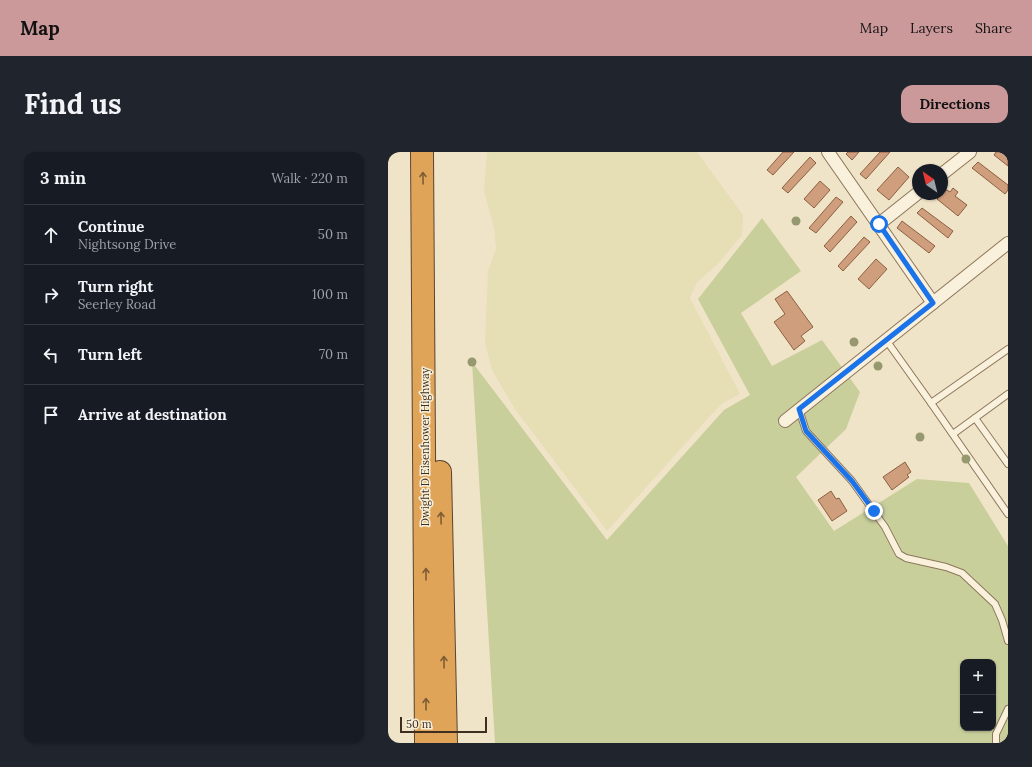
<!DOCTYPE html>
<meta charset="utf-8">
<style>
:root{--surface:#171b24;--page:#20242c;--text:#f1f3f6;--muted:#9ea1a6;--line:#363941;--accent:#cc999b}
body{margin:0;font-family:Lora,serif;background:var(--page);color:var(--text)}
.controls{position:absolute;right:12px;bottom:12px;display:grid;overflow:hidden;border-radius:8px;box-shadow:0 1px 3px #0004}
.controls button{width:36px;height:36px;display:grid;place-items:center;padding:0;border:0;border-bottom:1px solid var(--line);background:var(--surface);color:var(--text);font:20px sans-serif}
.compass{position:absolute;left:524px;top:12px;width:36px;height:36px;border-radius:50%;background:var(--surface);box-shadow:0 1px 3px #0004;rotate:325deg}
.scale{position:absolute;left:12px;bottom:10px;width:87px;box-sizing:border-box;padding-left:4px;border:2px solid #3d2e20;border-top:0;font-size:11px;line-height:14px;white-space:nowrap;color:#3d2e20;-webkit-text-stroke:3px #f7eed8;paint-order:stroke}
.stop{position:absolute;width:12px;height:12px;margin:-9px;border:3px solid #1a73e8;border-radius:50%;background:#fff}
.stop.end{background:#1a73e8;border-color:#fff;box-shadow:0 1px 4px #0008}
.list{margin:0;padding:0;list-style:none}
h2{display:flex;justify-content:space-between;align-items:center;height:52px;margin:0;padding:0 16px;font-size:17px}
h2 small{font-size:13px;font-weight:400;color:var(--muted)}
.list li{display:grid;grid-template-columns:26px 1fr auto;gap:12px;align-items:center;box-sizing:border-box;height:60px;padding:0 16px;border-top:1px solid var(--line)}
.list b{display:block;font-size:15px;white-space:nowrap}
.list p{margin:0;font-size:13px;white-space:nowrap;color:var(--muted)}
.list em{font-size:13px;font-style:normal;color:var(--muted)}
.icon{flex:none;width:22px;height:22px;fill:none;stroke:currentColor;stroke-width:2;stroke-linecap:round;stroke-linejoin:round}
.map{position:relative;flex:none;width:620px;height:591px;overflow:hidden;border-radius:12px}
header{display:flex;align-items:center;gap:24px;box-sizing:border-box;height:56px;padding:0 20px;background:var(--accent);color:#111}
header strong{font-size:19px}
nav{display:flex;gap:22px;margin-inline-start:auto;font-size:14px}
.intro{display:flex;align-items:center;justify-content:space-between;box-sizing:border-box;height:96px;padding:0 24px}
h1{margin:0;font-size:28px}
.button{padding:10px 18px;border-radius:12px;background:var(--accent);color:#111;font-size:14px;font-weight:700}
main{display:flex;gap:24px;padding:0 24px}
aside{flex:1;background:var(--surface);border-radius:12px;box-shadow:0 1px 3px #0004}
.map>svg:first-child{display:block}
.farmland{fill:#e6deb5}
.green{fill:#c9cf9b;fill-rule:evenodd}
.building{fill:#cf9f7d;stroke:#8d5f41}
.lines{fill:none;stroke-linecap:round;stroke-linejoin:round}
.service-casing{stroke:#8d765c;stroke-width:8}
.minor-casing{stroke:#8d765c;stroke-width:14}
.motorway-casing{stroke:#5b4430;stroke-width:24}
.service{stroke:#faf1dc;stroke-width:6}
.minor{stroke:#faf1dc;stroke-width:12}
.motorway{stroke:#e0a458;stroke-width:22}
.tree{fill:#96986f}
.oneway{stroke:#7e5d36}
.route{stroke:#1a73e8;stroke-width:5}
.labels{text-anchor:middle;stroke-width:3;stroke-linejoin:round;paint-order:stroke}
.street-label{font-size:11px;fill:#3d2e20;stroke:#f7eed8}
</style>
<header>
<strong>Map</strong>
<nav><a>Map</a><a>Layers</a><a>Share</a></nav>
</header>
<div class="intro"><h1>Find us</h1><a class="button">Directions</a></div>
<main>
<aside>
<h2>3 min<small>Walk · 220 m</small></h2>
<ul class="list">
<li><svg class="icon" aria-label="ahead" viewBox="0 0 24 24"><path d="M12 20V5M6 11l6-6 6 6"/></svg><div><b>Continue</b><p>Nightsong Drive</p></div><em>50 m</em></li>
<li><svg class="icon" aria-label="right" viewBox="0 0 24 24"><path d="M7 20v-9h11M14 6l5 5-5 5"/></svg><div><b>Turn right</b><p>Seerley Road</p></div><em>100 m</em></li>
<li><svg class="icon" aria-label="left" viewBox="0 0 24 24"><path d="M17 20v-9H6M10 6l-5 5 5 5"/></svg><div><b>Turn left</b></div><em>70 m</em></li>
<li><svg class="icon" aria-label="arrive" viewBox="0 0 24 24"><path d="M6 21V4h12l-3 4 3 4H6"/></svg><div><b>Arrive at destination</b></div></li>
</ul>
</aside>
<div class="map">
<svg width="620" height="591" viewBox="0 0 620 591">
<rect width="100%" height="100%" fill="#f0e4c8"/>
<path class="farmland" d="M99 0H309L355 63 354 83 330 112 309 130 302 146 352 242 335 251 324 262 219 379 127 257 104 218 97 191 100 119 108 97 106 76 96 39Z"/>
<path class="green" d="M374 66 413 119 353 161 384 214 434 188 472 240 458 277 408 325 446 379 529 327 581 331 620 394V591H107L84 210 219 388 336 258 362 243 310 147ZM575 510H605V576H575Z"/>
<g class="building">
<path d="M395 0H406L385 23 379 18Z"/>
<path d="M460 0H471L464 8 458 2Z"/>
<path d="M492 0H502L478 27 472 22Z"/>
<path d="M608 0H614L620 5V14L606 3Z"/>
<path d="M422 5 428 11 400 41 394 36Z"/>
<path d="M590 10 620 33V38L617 42 584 16Z"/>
<path d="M510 15 521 25 501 48 489 38Z"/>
<path d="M432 29 442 38 426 56 416 47Z"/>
<path d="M565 36 570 40 567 44 579 53 570 64 549 47 557 37 562 40Z"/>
<path d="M448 45 455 50 428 81 421 76Z"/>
<path d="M534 56 565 79 560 86 529 61Z"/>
<path d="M463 64 469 70 442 100 436 94Z"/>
<path d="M514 69 547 94 541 101 509 76Z"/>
<path d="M476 85 482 90 455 119 450 114Z"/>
<path d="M488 107 499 117 481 137 470 127Z"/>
<path d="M399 139 425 175 413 184 417 189 406 198 386 170 397 162 387 147Z"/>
<path d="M517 310 523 320 519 323 521 325 504 338 495 325Z"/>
<path d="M443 339 448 347 451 346 459 359 444 369 430 348Z"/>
</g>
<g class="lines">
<g class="service-casing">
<g id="service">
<path d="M498 188 543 251 620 197"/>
<path d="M543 251 620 362"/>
<path d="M411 257 418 279 464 329 497 375 511 402 518 406 558 415 574 421 607 452 614 468 620 489"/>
<path d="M587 266 620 312"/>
<path d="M565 282 620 242"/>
<path d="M608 591V582L620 557"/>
</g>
</g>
<g class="minor-casing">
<g id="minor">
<path d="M440 0 545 151"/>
<path d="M554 22 582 0"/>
<path d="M491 72 530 41"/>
<path d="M397 269 620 91"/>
</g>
</g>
<g class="motorway-casing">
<g id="motorway">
<path d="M34 0 38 591"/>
<path d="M52 320 58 591"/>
</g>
</g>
<use href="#service" class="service"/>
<use href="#minor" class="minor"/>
<use href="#motorway" class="motorway"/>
</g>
<g class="tree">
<circle cx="408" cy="69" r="4.5"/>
<circle cx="466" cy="190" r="4.5"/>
<circle cx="84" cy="210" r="4.5"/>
<circle cx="490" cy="214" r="4.5"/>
<circle cx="532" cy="285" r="4.5"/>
<circle cx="578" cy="307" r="4.5"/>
</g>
<defs><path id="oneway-shaft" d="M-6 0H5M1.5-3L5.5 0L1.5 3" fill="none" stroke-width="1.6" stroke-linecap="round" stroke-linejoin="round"/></defs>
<g class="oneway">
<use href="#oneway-shaft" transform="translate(35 26) rotate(-91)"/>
<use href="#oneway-shaft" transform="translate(53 366) rotate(-91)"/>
<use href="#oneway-shaft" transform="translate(38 422) rotate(-90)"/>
<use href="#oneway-shaft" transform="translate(56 510) rotate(-91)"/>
<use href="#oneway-shaft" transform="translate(38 552) rotate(-90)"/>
</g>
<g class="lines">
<path class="route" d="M486 359 464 329 418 279 411 257 545 151 491 72"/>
</g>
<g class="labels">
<g class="street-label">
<text transform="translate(37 295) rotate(-90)" y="4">Dwight D Eisenhower Highway</text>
</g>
</g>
</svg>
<div class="controls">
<button>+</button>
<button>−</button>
</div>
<svg class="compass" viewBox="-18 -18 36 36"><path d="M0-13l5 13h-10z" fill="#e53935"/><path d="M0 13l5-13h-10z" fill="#9ea1a6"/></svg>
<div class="scale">50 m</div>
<div class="stop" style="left:491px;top:72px"></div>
<div class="stop end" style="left:486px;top:359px"></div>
</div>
</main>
